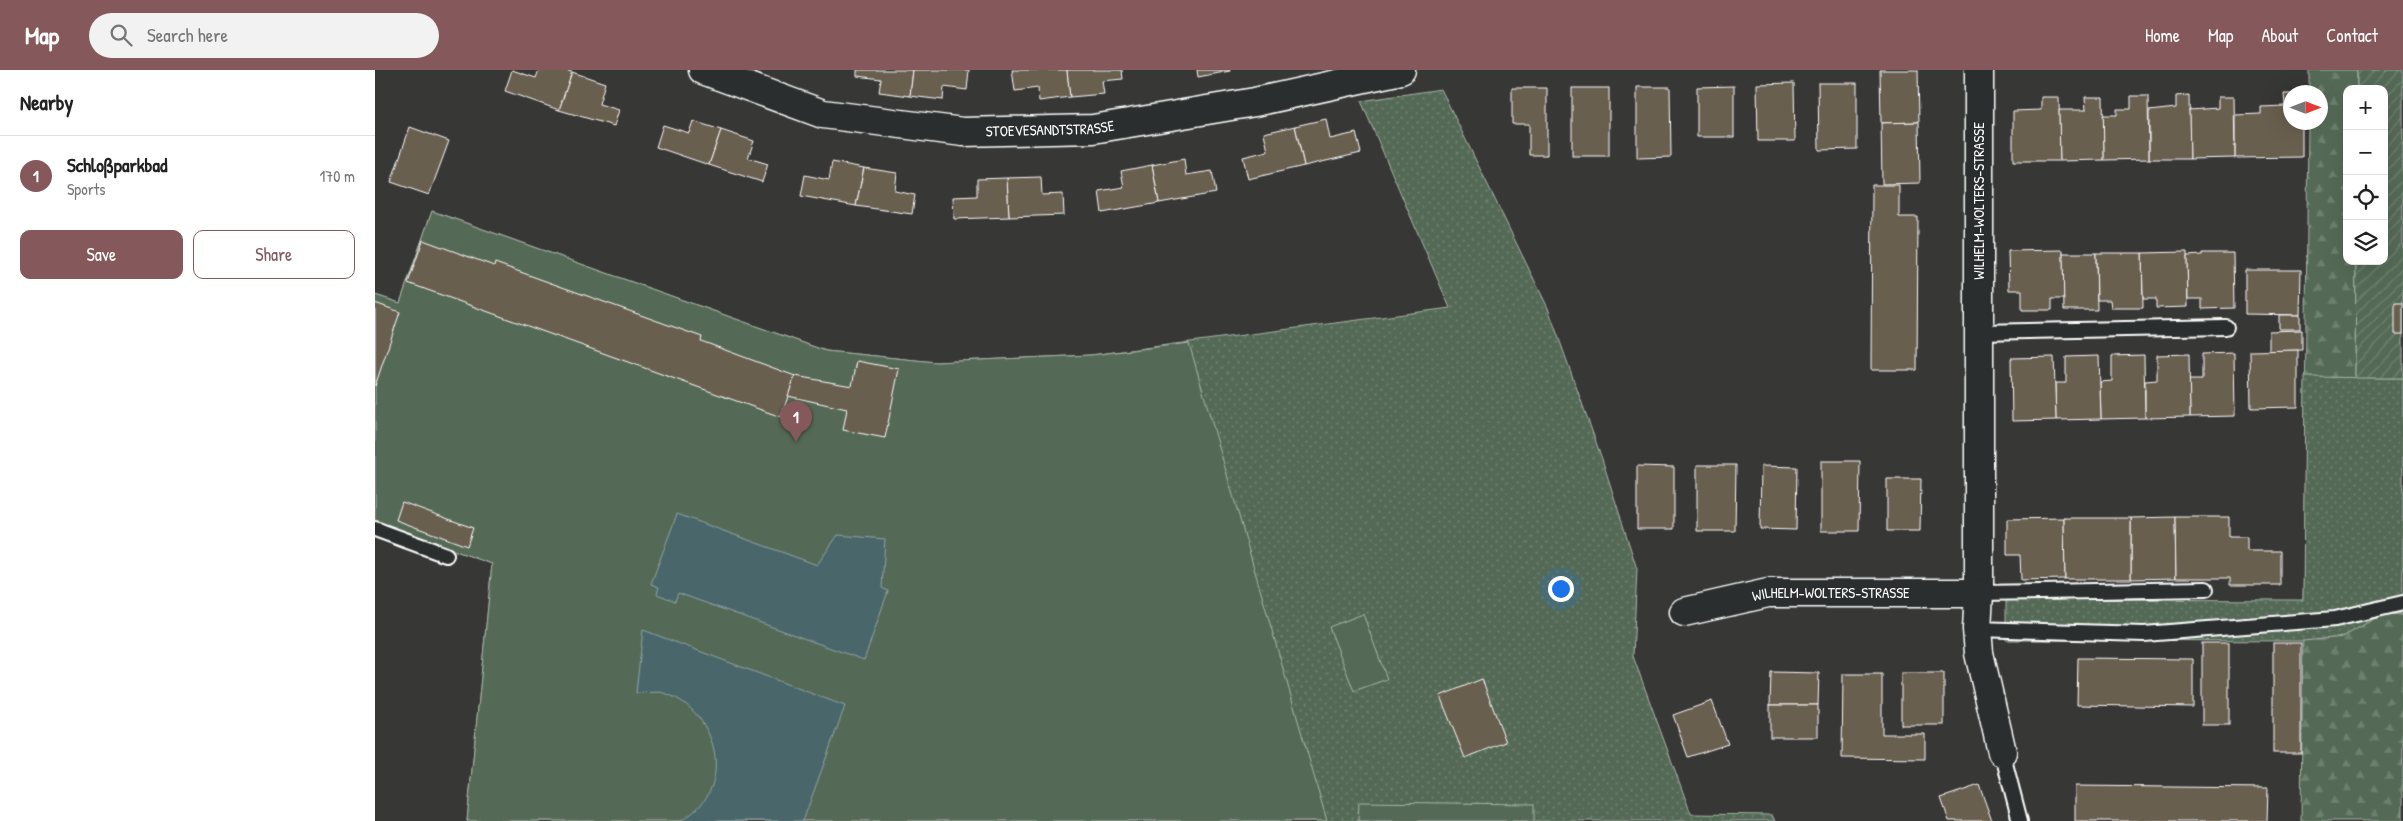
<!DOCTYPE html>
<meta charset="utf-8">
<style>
:root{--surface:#fff;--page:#f2f2f2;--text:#222;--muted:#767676;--line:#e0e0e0;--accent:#85585c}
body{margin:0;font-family:"Patrick Hand",sans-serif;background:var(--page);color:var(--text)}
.controls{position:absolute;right:15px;top:15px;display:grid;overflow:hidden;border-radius:10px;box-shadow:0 5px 20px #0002}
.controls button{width:45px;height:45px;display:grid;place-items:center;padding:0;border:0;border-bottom:1px solid var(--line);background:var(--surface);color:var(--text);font:25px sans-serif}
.compass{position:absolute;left:1908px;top:15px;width:45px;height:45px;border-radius:50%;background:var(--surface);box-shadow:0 5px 20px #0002;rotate:90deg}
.you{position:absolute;left:1185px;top:518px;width:18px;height:18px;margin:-12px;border:4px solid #fff;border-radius:50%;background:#1a73e8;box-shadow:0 0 0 8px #1a73e833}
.badge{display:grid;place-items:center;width:32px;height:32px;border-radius:50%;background:var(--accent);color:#fff;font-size:16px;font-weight:700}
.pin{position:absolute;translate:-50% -41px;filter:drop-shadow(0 1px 2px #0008)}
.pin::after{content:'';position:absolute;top:26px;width:18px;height:15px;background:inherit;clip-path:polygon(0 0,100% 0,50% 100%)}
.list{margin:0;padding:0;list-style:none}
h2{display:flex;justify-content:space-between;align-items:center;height:65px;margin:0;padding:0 20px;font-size:21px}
h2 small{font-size:16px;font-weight:400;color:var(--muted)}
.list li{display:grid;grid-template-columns:32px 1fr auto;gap:15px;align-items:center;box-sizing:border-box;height:80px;padding:0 20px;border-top:1px solid var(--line)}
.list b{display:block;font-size:19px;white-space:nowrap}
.list p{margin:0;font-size:16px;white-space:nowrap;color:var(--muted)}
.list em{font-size:16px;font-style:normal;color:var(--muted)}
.actions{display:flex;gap:10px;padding:15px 20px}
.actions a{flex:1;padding:11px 0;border:1px solid var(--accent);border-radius:10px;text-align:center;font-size:18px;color:var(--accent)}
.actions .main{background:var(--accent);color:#fff}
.icon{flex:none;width:28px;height:28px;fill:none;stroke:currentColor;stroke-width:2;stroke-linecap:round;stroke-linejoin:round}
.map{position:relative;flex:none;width:2028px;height:751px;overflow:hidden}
header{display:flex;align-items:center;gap:30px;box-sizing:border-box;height:70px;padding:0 25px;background:var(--accent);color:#fff}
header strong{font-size:24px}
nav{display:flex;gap:28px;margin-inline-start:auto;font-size:18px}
.search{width:350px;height:45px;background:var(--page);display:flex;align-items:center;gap:12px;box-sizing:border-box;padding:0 18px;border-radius:28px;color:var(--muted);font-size:19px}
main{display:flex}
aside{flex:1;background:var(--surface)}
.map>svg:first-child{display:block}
.forest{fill:url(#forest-firs);stroke:#aab5ab}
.park{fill:url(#park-dots);stroke:#aab5ab}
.garden{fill:url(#garden-furrows);stroke:#aab5ab}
.pitch{fill:#546b57;stroke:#aab5ab}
.water{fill:#48666a;stroke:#91a3a6}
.building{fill:#695e50;stroke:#fff}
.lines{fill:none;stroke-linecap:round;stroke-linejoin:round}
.service-casing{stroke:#fff;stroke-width:18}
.minor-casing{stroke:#fff;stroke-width:31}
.service{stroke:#2a2d2e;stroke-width:14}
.minor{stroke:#2a2d2e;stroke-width:28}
.labels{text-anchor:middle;stroke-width:5;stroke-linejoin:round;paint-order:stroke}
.street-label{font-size:15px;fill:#fff;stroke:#2a2d2e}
</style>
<header>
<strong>Map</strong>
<div class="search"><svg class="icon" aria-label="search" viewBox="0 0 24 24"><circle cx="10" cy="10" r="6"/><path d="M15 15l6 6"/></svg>Search here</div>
<nav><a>Home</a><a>Map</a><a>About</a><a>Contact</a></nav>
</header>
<main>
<aside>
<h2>Nearby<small></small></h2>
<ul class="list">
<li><span class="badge">1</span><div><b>Schloßparkbad</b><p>Sports</p></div><em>170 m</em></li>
</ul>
<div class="actions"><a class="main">Save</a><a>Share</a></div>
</aside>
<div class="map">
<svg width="2028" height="751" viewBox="0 0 2028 751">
<defs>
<pattern id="forest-firs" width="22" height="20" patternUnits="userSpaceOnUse" patternTransform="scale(1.25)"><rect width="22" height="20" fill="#546b57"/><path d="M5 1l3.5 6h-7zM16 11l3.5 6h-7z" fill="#6e8170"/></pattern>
<pattern id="park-dots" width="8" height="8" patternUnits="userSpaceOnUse" patternTransform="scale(1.25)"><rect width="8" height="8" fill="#546b57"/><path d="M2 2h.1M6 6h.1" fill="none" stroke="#6e8170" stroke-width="1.8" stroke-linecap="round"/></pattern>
<pattern id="garden-furrows" width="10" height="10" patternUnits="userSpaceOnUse" patternTransform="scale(1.25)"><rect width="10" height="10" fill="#546b57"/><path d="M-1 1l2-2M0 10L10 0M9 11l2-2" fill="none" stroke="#6e8170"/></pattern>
</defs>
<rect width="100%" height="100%" fill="#373735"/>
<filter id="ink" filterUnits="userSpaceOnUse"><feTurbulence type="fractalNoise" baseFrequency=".02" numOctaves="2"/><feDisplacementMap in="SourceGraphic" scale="10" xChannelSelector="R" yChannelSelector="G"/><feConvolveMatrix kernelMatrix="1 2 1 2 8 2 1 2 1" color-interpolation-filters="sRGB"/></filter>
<g filter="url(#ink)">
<path class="forest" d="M1934 0H1982V19H1972V191H1981L1978 544H2028V751H1926L1933 53 1946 52V22H1934Z"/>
<g class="park">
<path d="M1066 19 1173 238 1227 389 1262 499 1258 586 1316 744 1397 745 1400 751H92L117 494 0 452V225L25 233 57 141 451 281 560 292 716 285 1075 238 986 31Z"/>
<path d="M1930 307 2028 308V544H2007L1968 567 1928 571 1631 570V529L1928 530Z"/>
</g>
<path class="garden" d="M1982 0H2028V308H1980L1981 191H2009V19H1982Z"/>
<g class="pitch">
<path d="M57 141 451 281 561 292 716 285 814 273 952 751H92L117 494 0 452V225L25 233Z"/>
<path d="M988 544 1012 609 979 621 954 557Z"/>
<path d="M984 732 1159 734V751H983Z"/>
</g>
<g class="water">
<path d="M302 444 442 495 463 465 510 469 507 518 513 521 489 590 303 523 300 531 282 524 284 517 276 514Z"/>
<path d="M268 560 470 636 428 751H305C351 727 350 671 315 638 308 631 295 624 285 622 277 622 269 623 261 623Z"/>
</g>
<g class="building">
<path d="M137 0 161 8 164 0H189L197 2 184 40 130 21Z"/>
<path d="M482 0H538L535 26 504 22 506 9 482 6Z"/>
<path d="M538 0H594L592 20 569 17 568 30 535 26Z"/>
<path d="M637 0H692L695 27 664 31 663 18 640 21Z"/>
<path d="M692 0H747L748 9 727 11 729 24 695 27Z"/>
<path d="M822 0H855V1L823 7Z"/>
<path d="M1505 0H1543L1544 52 1506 53Z"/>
<path d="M197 2 230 13 224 34 244 40 239 56 184 40Z"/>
<path d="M1419 13 1420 71H1383L1382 14Z"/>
<path d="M1443 13H1482V79L1444 80Z"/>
<path d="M1359 16V67H1322V17Z"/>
<path d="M1262 17H1295L1296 87 1262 88Z"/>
<path d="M1137 18H1172V85H1154V54H1137Z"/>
<rect x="1197" y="18" width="37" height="68"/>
<path d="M1909 24H1916V52H1927V87L1860 88V45L1886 44V37L1910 36Z"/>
<path d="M1814 25 1815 89H1774V41L1801 38V26Z"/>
<path d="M1756 26H1773L1774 89 1729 90 1728 45H1742V39H1756Z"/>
<path d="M1666 27H1684L1685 91H1638V41L1666 40Z"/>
<path d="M1710 27H1728L1729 90 1685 91 1684 40H1711Z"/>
<path d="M1843 27H1859L1860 88 1815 89 1814 40 1843 38Z"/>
<path d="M951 49 955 69 981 63 986 83 929 96 920 56Z"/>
<path d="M318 51 346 60 334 95 281 77 288 55 314 63Z"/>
<path d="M1544 52 1545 113 1507 114 1506 53Z"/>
<path d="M920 56 929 96 873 109 868 87 893 81 889 63Z"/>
<path d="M35 57 74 71 54 125 16 112Z"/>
<path d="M346 60 379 71 373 88 393 94 387 112 334 95Z"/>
<path d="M809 89 811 105 837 101 841 123 784 133 777 95Z"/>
<path d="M457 92 489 98 481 136 426 126 430 105 454 110Z"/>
<path d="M777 95 784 133 727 143 724 121 749 117 746 101Z"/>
<path d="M489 98 522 103 520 121 540 125 537 144 481 136Z"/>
<path d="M666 107 667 125 688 124 689 145 634 147 632 108Z"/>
<path d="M632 108 634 147 579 149 578 127 602 126V109Z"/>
<path d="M1497 115H1524V147H1543L1542 300H1496Z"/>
<path d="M48 170 119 196 120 193 327 267 326 271 420 306 406 347 33 213Z"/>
<path d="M1688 180 1689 229H1677V240H1647V220H1634L1633 181Z"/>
<path d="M1812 182 1813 237 1781 238V229H1768L1767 183Z"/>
<path d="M1688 183H1721L1722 240H1689Z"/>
<path d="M1721 183H1767L1768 238H1736L1735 230H1722Z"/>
<path d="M1827 183H1858L1859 238 1827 239V229H1813L1812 186 1827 185Z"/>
<path d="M1870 200H1926L1925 245 1870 244Z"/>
<path d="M0 233 25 242 0 316Z"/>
<rect x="2020" y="233" width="8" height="31"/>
<rect x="1904" y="245" width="21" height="14"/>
<path d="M1927 260V280L1894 281V261Z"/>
<path d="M1923 280V337L1876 338 1875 281Z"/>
<path d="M1859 283 1860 346 1815 347 1814 310H1827V284Z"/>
<path d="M1814 284 1815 347 1770 348V311L1782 310V285Z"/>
<path d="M1769 285 1770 348 1726 349 1725 312 1737 311V286Z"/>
<path d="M1724 286 1726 349 1681 350 1680 313H1691V287Z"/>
<path d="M1679 287 1681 350 1637 351 1636 288Z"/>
<path d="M482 291 524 299 510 368 468 360 472 339 413 326 420 306 477 316Z"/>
<path d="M1446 391H1485L1484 461H1446Z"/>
<path d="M1322 395H1361L1360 461H1322Z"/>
<path d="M1262 396 1299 397V459H1262Z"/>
<path d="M1386 396 1422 397 1421 460 1385 459Z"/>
<path d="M1512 409H1546L1545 461H1512Z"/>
<path d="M27 432 98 458 92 476 21 450Z"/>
<path d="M1800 447 1801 508 1756 509V448Z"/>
<path d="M1800 447H1854V467H1872V481H1905V515H1855V508H1801Z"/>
<path d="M1689 448 1690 509 1646 510 1645 485H1632V449Z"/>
<path d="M1689 448H1756V509H1690Z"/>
<rect x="1827" y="573" width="27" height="82"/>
<rect x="1898" y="573" width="28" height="110"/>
<path d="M1703 588 1818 589V637L1702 635Z"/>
<path d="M1396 602 1444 603 1443 635H1395Z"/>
<rect x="1526" y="603" width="43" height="52"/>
<path d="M1468 604H1507V664H1550V689L1467 688Z"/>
<path d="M1107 609 1131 672 1090 688 1065 626Z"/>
<path d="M1337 631 1353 674 1313 687 1298 645Z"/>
<rect x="1395" y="635" width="48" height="32"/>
<path d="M1604 715 1617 751H1574L1566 728Z"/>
<path d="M1700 716 1893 718 1892 751H1700Z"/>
</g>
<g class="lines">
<g class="service-casing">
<g id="service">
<path d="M1604 262 1851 257"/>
<path d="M0 459 71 485"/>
<path d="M1604 523 1831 519"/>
<path d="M1602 559 1769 564 1960 549 2028 533"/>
<path d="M1627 682 1645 751"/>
</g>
</g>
<g class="minor-casing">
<g id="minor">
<path id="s1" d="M328 0 448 44 588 62 718 59 880 32 1026 0"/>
<path d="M1604 0V523L1602 559 1604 583 1627 682"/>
<path id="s2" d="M1309 542 1393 523H1604"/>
</g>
</g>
<use href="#service" class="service"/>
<use href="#minor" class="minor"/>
</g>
</g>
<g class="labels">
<g class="street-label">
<text dy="5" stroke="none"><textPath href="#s1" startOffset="356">STOEVESANDTSTRASSE</textPath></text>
<text transform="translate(1604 131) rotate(-90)" y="5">WILHELM-WOLTERS-STRASSE</text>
<text dy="5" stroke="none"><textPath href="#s2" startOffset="149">WILHELM-WOLTERS-STRASSE</textPath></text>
</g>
</g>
</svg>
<div class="controls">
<button>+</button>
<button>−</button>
<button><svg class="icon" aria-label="locate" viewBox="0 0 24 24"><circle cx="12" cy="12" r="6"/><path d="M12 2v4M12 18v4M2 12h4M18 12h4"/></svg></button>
<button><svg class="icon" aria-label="layers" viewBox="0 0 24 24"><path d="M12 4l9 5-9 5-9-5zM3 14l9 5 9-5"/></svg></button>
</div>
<svg class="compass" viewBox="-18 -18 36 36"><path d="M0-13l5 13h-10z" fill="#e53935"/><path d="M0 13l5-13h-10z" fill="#767676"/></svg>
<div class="you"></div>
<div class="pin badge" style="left:421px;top:372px">1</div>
</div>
</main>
